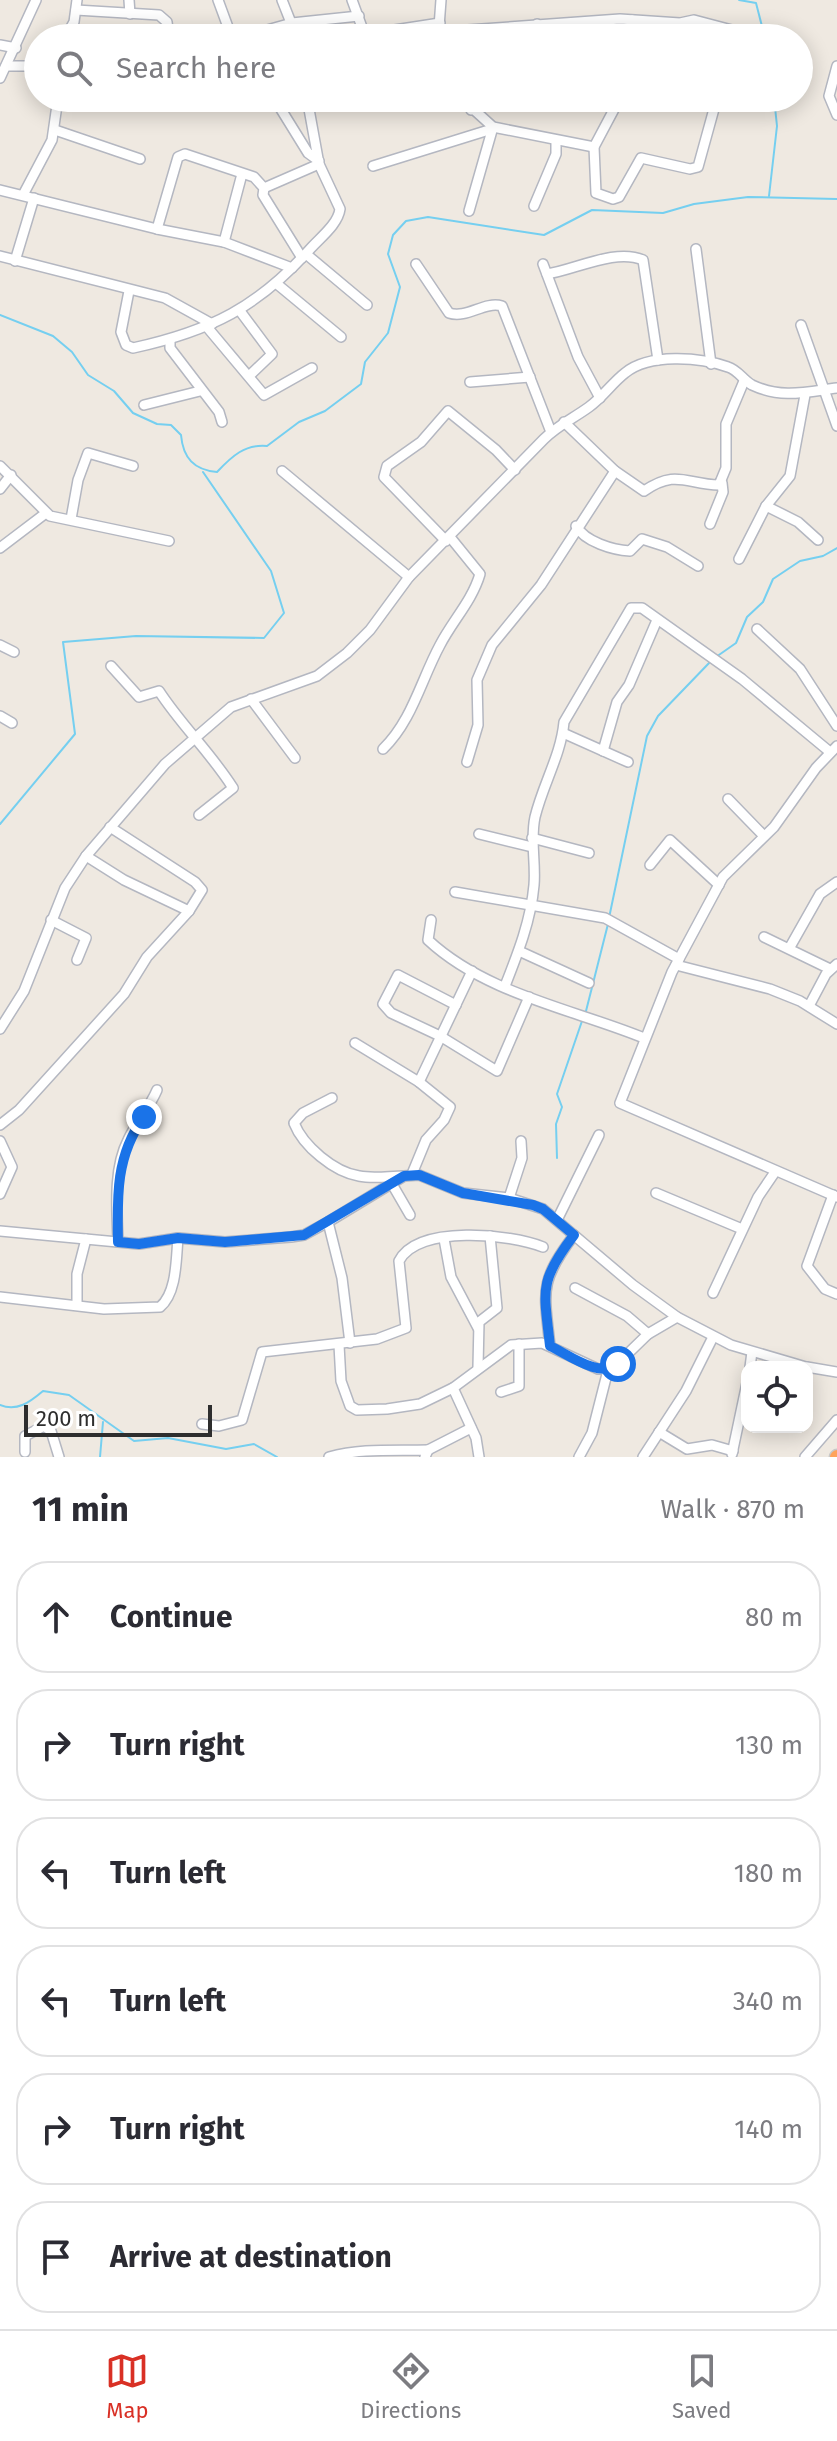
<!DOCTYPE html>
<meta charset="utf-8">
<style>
:root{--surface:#fff;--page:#f2f2f3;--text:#2b2b33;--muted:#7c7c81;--line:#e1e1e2;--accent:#d93025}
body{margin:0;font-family:"Fira Sans",sans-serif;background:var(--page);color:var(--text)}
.controls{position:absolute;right:24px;bottom:24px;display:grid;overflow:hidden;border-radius:16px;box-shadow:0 4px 20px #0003}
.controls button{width:72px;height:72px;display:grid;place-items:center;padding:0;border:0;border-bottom:2px solid var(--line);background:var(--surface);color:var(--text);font:40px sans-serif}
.scale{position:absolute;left:24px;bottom:20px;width:188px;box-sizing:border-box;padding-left:8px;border:4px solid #2e2e2e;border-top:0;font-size:22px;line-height:28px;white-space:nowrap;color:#2e2e2e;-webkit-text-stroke:6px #fff;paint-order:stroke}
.stop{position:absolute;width:24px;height:24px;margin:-18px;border:6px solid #1a73e8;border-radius:50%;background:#fff}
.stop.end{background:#1a73e8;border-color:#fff;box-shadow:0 2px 8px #0008}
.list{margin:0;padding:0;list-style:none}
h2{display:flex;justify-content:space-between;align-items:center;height:104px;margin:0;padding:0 32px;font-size:34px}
h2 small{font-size:26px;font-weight:400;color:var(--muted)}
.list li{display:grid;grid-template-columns:52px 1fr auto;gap:24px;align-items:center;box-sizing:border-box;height:112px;margin:0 16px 16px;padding:0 16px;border:2px solid var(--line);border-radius:32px}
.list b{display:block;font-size:30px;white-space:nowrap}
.list em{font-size:26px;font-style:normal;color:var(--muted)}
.icon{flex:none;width:44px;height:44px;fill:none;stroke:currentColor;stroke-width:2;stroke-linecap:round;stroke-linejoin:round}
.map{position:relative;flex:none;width:837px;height:1457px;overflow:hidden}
.search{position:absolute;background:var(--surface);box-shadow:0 4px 20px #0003;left:24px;right:24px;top:24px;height:88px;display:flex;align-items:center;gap:20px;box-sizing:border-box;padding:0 28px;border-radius:44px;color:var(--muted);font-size:30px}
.sheet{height:872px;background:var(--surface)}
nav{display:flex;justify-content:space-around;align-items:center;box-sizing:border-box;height:112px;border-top:2px solid var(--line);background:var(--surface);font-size:22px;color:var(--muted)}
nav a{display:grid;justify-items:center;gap:4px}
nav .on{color:var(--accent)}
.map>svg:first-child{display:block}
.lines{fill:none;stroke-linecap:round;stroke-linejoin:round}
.stream{stroke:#75cff0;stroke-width:2}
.minor-casing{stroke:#b4b7c1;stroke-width:12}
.highway-casing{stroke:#c9c9c9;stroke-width:15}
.minor{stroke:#fff;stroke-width:9}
.highway{stroke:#ffa35c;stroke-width:12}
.route{stroke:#1a73e8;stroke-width:10}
</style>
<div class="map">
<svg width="837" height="1457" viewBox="0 0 837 1457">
<rect width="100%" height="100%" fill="#efe9e1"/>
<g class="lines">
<g class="stream">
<path d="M739 0 756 3 765 38"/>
<path d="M769 196 777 126 774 98"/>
<path d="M0 315 53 336 72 352 88 375 114 391 133 413 157 424 171 425 181 435C183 458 194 470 217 472 232 456 245 444 267 446L299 422 325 411 361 384 365 362 388 333 400 287 388 254 393 235 406 221 428 217 544 235 592 210 663 213 694 204 748 197 837 199"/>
<path d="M716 657 736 643 747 617 763 602 773 579 800 561 823 556 837 548"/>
<path d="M0 824 75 734 63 642 136 636 264 638 284 613 271 571 203 472"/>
<path d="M609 918 647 736 658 716 711 661"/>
<path d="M585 1015 608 924"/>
<path d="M557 1158 556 1124 562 1107 557 1094 582 1021"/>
<path d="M0 1405C17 1412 30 1402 43 1391L69 1395 134 1441 168 1438 226 1449 254 1444 277 1457"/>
<path d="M100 1457 103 1422"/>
</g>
<g class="minor-casing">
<g id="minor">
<path d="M129 0 130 14"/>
<path d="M218 0 232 38"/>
<path d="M282 0 297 38"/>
<path d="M352 0 363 30"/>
<path d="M76 10 159 15 167 22 169 38"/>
<path d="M439 27 441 0"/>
<path d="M439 32 620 19 680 23 694 20 732 30V38"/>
<path d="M65 38 74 22 77 0"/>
<path d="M239 38 292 23 359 16"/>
<path d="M350 38 363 30 375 33 440 23"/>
<path d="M532 38 537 24"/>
<path d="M630 38 632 20"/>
<path d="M0 45 16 48"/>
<path d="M6 66H38"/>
<path d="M837 66 829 96 837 115"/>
<path d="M0 78 36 0"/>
<path d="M274 98 308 153 319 161"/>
<path d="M461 98 493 127 594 147"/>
<path d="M620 98 594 147 596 193 613 199 619 197 641 158 690 169 698 167 717 98"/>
<path d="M471 110 484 98"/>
<path d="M55 130 140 159"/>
<path d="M373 166 492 129"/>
<path d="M242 174 224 242 292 268"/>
<path d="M264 188 319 164"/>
<path d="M0 190 157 229 224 242"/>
<path d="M23 195 52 140 58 98"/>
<path d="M534 206 556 154V141"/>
<path d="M469 211 493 127"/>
<path d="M157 229 178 157 185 154 254 177 264 188 263 195 302 258"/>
<path d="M696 249 711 364"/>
<path d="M306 254 367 305"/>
<path d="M0 256 165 298 212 324"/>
<path d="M15 261 34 198"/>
<path d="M416 264 449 313C467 319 484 301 502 306L551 432"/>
<path d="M543 264 578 357 600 398"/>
<path d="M547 274C575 270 615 248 643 260L658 360"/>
<path d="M277 284 341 337"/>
<path d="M129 291 121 332 126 345 133 348C211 331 258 307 311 248 321 237 338 224 340 209L319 164 307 98"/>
<path d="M240 311 272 354 249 376"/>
<path d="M801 325 837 426"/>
<path d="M207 327 264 395 312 368"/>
<path d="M170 340V348L219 412 222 422"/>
<path d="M470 382 530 377"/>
<path d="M144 405 200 391"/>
<path d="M564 422 615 471 644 491C676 469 686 484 719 485L726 468V424L744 381"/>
<path d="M0 466 50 516 169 541"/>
<path d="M282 471 409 577"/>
<path d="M0 489 11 475"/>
<path d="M766 506 798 522 818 540"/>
<path d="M71 519 78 480 88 453 133 466"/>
<path d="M710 524 723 492 722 483"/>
<path d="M576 526C585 542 613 550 630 551L642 539 667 547 698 566"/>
<path d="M446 541 384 477 387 466 421 442 448 411 496 450 515 470"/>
<path d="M0 548 46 513"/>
<path d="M739 559 766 506 790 476 805 395"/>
<path d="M757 629 800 669 837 726"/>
<path d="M0 645 14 652"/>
<path d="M111 666 139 697 159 691C181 725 211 753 233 788L199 815"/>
<path d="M251 699 295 758"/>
<path d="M0 716 12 723"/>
<path d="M563 733 628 762"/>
<path d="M837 746 816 768 774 827 723 877 672 972 620 1103 837 1197"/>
<path d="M383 749C412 721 421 680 440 645 453 620 472 601 480 574L450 537"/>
<path d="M603 751 617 702 629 685 657 620"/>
<path d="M467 762 478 725 477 680 492 645 541 585 615 471"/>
<path d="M728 799 764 836"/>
<path d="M479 834 532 847"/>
<path d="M532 838 589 853"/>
<path d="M86 856 124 880 189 911"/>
<path d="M650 865 670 840 719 885"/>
<path d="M455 892 605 918 679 959"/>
<path d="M51 920 86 938 77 960"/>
<path d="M431 920 428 940C486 994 573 1009 644 1038"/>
<path d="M764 937 830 969"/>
<path d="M790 947 820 894 837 882"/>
<path d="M519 951 589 983"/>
<path d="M676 965 770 989 800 1001 837 1024"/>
<path d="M505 986C518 953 531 920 534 885 536 862 530 840 535 817 543 784 561 755 564 722L631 608H642L742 679 830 752"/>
<path d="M456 1005 398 975 383 1004 391 1013 440 1036 497 1071 529 997"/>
<path d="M809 1006 826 974 837 964"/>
<path d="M0 1029 24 991 65 888 86 856 165 764 231 707 317 676 347 653 370 630 409 577 544 439C558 425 574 418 589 407 603 397 612 383 625 373 649 353 700 357 728 367 738 370 743 380 752 385 782 399 806 392 837 388"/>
<path d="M355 1043 419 1082 450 1107 444 1120 426 1140 412 1174"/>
<path d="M419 1082 472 971"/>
<path d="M332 1098 303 1113 294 1123C303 1146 334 1172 359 1176 374 1179 389 1176 404 1176"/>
<path d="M0 1125 19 1110 124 994 147 957 189 911 202 890 195 882 110 827"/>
<path d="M0 1141 12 1167 0 1194"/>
<path d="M392 1184 410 1215"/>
<path d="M656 1193 742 1229"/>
<path d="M833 1195 807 1266 825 1289 837 1294"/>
<path d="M509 1198 522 1158 521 1141"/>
<path d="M557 1220 599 1135"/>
<path d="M328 1222 342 1278 350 1343"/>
<path d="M0 1231 139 1244 178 1238 225 1242 291 1237 304 1235 328 1222 404 1176 419 1175 463 1193 509 1198 543 1209 633 1285 677 1317 731 1345 806 1367"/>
<path d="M444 1239 451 1277 478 1328"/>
<path d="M118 1242C117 1210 113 1169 128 1140 136 1122 149 1109 157 1090"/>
<path d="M575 1288 627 1316 648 1334"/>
<path d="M713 1293 758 1197 775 1172"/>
<path d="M0 1297 104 1309 160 1307C177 1293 176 1259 178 1238"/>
<path d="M77 1305V1274L86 1239"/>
<path d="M339 1345 341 1381 350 1406 357 1410 387 1409 420 1404 453 1388 511 1345 542 1343 598 1369H612L648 1334 677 1317"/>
<path d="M550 1346C544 1290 539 1282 574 1235"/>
<path d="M478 1367 479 1322 497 1308 490 1236"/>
<path d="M750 1367 752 1352"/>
<path d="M807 1367 837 1372"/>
<path d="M453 1388 476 1438 479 1457"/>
<path d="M501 1392 519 1386V1344"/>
<path d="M202 1424 219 1426 242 1420 262 1352 377 1339 406 1328 399 1261C418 1224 511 1234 543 1247"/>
<path d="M659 1432 687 1449 712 1445 733 1451"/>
<path d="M428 1450 471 1428"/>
<path d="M25 1452V1436L44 1426 51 1431 59 1457"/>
<path d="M732 1454 747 1383"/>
<path d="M329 1457C362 1448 394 1451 428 1450L425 1457"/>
<path d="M579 1457 592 1433 608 1370"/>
<path d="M643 1457 686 1391 713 1337"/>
<path d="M805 1457 837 1420"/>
</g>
</g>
<g class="highway-casing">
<path id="highway" d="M836 1457 837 1456"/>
</g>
<use href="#minor" class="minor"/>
<use href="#highway" class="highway"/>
</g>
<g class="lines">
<path class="route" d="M144 1117C116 1155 117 1196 118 1242L139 1244 178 1238 225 1242 304 1235 404 1176 419 1175 463 1193 533 1205 543 1209 574 1235C538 1282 544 1290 550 1346 569 1355 600 1379 618 1364"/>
</g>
</svg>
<div class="controls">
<button><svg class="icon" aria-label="locate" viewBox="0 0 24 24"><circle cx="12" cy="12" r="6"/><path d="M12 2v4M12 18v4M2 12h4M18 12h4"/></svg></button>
</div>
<div class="scale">200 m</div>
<div class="stop" style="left:618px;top:1364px"></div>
<div class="stop end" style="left:144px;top:1117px"></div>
<div class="search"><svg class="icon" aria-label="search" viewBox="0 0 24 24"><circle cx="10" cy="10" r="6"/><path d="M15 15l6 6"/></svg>Search here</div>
</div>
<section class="sheet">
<h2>11 min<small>Walk · 870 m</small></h2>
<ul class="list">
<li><svg class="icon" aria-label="ahead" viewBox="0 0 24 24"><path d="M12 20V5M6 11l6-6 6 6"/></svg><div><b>Continue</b></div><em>80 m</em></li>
<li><svg class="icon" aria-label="right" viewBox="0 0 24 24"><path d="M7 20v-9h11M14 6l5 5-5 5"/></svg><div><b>Turn right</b></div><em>130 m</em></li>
<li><svg class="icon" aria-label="left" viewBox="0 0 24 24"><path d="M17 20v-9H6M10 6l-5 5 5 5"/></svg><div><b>Turn left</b></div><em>180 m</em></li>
<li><svg class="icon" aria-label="left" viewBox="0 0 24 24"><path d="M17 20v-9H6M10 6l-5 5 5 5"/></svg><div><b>Turn left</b></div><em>340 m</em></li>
<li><svg class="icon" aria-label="right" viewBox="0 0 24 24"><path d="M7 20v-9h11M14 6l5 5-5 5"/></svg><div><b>Turn right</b></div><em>140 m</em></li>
<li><svg class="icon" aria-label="arrive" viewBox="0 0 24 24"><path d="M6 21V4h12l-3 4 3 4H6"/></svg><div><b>Arrive at destination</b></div></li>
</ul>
</section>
<nav>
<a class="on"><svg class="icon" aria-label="map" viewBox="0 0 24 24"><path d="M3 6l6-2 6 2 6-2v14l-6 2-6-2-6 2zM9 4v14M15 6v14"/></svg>Map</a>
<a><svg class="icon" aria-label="directions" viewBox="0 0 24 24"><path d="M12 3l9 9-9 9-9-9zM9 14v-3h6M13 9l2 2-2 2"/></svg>Directions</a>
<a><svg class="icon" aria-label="saved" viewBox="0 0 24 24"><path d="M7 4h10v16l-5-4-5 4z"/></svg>Saved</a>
</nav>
